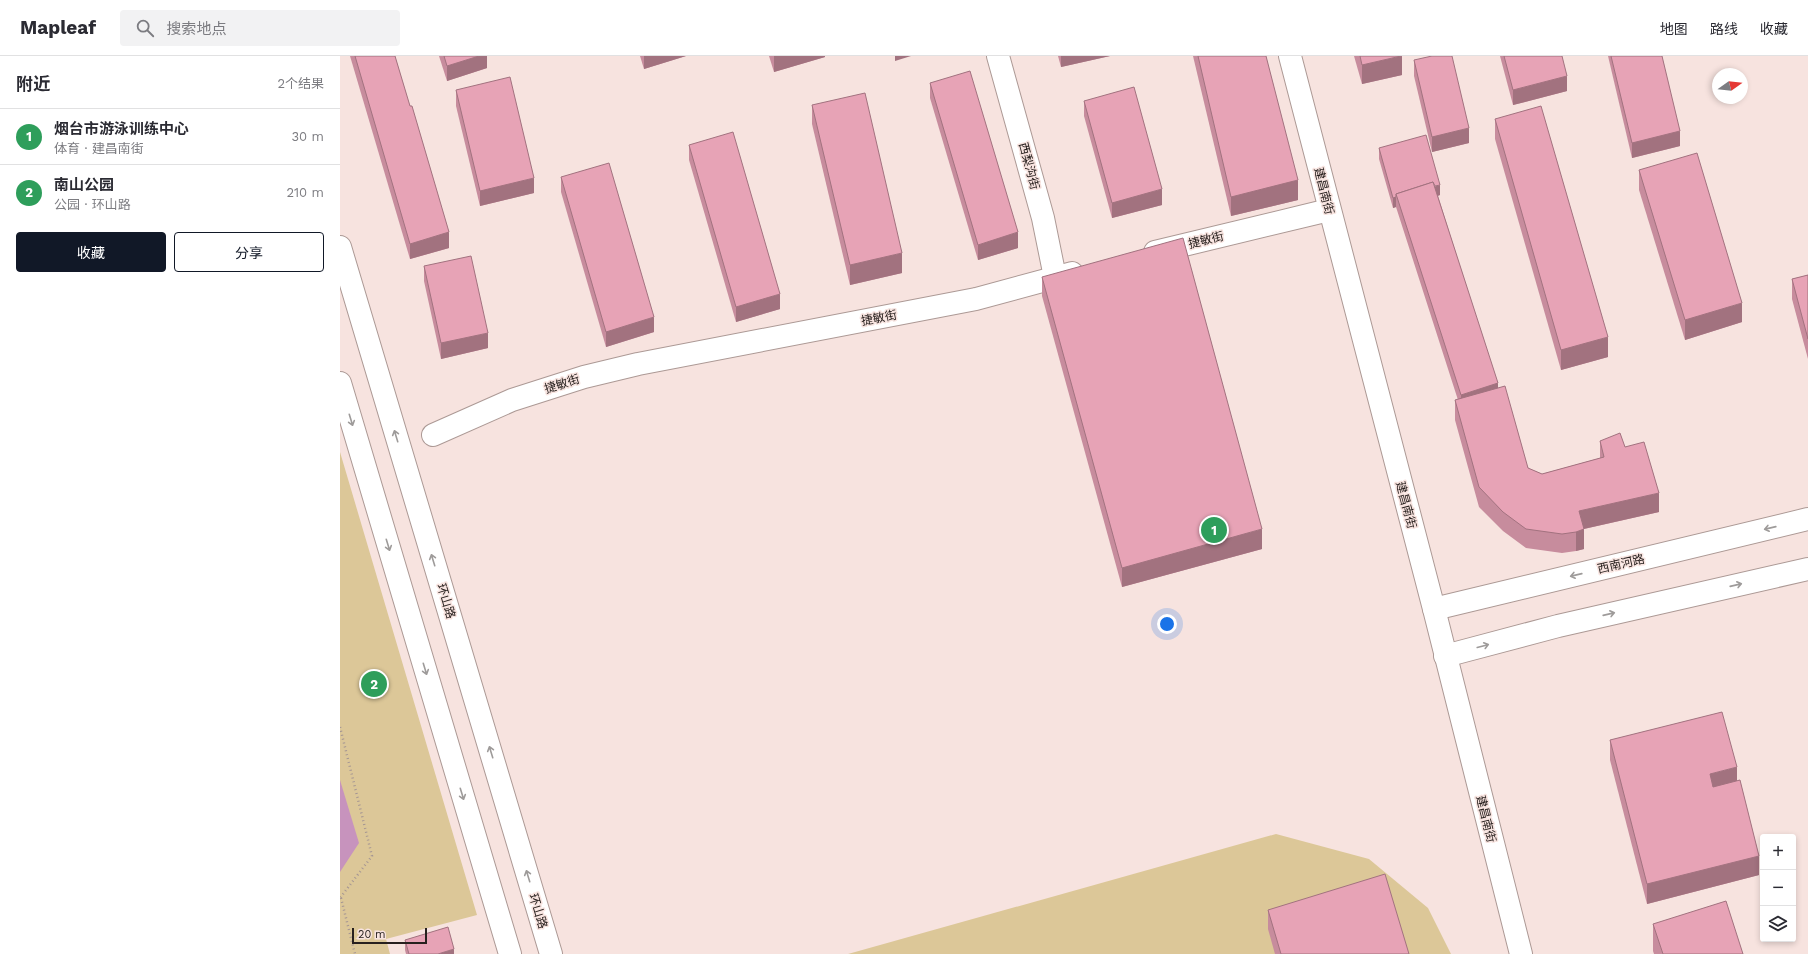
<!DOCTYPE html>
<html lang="zh">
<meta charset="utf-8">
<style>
:root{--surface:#fff;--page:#f2f2f3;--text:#2b2b33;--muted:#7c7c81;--line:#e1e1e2;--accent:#111827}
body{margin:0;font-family:"Work Sans","Noto Sans SC",sans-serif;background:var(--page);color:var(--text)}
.controls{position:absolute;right:12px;bottom:12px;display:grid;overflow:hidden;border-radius:4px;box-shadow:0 2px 6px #0003}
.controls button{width:36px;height:36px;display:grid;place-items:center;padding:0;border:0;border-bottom:1px solid var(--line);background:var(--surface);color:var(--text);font:20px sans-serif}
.compass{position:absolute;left:1372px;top:12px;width:36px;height:36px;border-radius:50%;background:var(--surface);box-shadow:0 2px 6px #0003;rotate:75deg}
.scale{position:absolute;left:12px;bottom:10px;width:75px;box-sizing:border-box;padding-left:4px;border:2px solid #27201e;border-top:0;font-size:11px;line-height:14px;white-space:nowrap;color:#27201e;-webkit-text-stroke:3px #f7e3df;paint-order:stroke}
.you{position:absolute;left:827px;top:568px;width:14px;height:14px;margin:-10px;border:3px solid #fff;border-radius:50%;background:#1a73e8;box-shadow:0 0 0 6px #1a73e833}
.badge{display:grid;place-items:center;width:26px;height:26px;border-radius:50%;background:var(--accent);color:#fff;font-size:13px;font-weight:700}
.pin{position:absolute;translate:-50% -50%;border:2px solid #fff;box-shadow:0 1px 4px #0006}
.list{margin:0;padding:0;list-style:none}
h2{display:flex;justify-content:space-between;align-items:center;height:52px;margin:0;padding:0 16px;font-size:17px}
h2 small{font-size:13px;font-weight:400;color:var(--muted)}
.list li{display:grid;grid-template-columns:26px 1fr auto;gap:12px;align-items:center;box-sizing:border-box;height:56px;padding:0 16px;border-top:1px solid var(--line)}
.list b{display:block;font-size:15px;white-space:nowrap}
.list p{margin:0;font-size:13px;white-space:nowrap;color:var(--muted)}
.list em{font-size:13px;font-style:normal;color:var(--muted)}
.actions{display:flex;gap:8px;padding:12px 16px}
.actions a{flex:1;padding:9px 0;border:1px solid var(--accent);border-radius:4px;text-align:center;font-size:14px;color:var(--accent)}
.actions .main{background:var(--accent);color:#fff}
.icon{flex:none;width:22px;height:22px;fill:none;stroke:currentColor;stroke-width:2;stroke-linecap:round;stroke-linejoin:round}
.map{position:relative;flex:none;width:1468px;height:898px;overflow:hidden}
header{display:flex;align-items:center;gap:24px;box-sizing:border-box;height:56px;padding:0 20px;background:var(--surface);border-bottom:1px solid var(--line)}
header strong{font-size:19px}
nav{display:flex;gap:22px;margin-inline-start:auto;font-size:14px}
.search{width:280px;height:36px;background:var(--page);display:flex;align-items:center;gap:10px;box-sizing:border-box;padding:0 14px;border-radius:4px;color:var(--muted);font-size:15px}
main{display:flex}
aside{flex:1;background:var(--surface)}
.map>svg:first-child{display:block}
.green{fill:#dcc798}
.water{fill:#c793bd}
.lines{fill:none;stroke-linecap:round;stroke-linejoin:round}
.minor-casing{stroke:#ac9995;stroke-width:24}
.tertiary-casing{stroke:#ac9995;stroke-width:24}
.secondary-casing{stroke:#ac9995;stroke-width:24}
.path{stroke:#a59693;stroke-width:2.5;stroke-dasharray:1 3;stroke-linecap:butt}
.minor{stroke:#fff;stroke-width:22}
.tertiary{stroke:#fff;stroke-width:22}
.secondary{stroke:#fff;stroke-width:22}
.wall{fill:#c78c9d}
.shaded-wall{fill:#a2727f}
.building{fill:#e7a3b6;stroke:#a2727f}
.oneway{stroke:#9e9b9a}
.labels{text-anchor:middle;stroke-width:3;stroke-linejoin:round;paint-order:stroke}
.street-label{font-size:12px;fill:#27201e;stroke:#f7e3df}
</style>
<header>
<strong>Mapleaf</strong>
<div class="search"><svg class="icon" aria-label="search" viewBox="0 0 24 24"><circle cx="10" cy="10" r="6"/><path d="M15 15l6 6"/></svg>搜索地点</div>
<nav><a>地图</a><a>路线</a><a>收藏</a></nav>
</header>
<main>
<aside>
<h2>附近<small>2个结果</small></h2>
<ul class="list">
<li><span class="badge" style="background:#2e9e5b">1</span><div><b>烟台市游泳训练中心</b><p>体育 · 建昌南街</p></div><em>30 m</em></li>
<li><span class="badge" style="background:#2e9e5b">2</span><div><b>南山公园</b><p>公园 · 环山路</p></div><em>210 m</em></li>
</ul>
<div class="actions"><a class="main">收藏</a><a>分享</a></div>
</aside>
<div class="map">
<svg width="1468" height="898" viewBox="0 0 1468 898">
<rect width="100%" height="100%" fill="#f7e3df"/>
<g class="green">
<path d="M0 396 137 859 46 883 50 898H0Z"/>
<path d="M936 778 1029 803 1088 852 1111 898H508Z"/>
</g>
<path class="water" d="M0 724 19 787 0 816Z"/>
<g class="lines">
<g class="minor-casing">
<g id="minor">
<path d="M658 0 703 162 715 221"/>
<path d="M815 196 989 154"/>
<path d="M93 379 172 344 244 321 298 308 636 243 732 217"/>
</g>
</g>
<g class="tertiary-casing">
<path id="tertiary" d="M950 0 1094 553 1181 898"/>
</g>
<g class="secondary-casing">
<g id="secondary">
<path d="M0 191 211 898"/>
<path d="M0 327 170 898"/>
<path d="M1094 553 1468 463"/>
<path d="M1105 600 1218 570 1468 513"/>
</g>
</g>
<g class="path">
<path d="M0 671 32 800 0 842"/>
<path d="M1 842 15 898"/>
</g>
<use href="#minor" class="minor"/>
<use href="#tertiary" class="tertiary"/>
<use href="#secondary" class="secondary"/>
</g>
<g class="wall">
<path d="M10 0H55L109 192 70 203Z"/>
<path d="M99 0H147V12L107 25Z"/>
<path d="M300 0H346L304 13Z"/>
<path d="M429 0H485V1L434 16Z"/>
<path d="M718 0H770L721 11Z"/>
<path d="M853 0H926L958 144 891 160Z"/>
<path d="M1014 0H1062V19L1022 28Z"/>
<path d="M1160 0H1222L1227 35 1173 49Z"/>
<path d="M1268 0H1322L1340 90 1292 102Z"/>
<path d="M1074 4 1129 87 1092 96 1074 20Z"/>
<path d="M590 27 678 192 638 204 590 42Z"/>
<path d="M116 34 194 137 140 150 116 50Z"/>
<path d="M744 45 822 149 772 162 744 60Z"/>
<path d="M472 49 562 217 510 229 472 68Z"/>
<path d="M1155 63 1268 301 1221 314 1155 83Z"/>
<path d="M349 89 440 253 396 266 349 104Z"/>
<path d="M1039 92 1100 139 1098 140 1158 332 1188 412 1202 418 1260 402V385L1285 391 1319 456 1244 473V493L1236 495 1222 497 1186 492 1163 475 1139 451 1115 364V344H1118L1056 151 1053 152 1039 103Z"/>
<path d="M1299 114 1402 266 1345 284 1299 134Z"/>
<path d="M221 121 314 276 266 291 221 136Z"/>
<path d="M84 210 148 292 101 303 84 225Z"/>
<path d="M1468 219V303L1452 243V223Z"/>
<path d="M702 221 922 493 782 531 702 240Z"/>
<path d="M1270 684 1397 725 1419 819 1307 848 1270 704Z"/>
<path d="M928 854 1069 898H935L928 873Z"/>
<path d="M1313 868 1403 898H1314L1313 895Z"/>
<path d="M65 884 114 898H66L65 894Z"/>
</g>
<g class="shaded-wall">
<path d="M139 0H147V12L107 25V10Z"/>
<path d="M304 0H346L304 13Z"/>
<path d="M434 0H485V1L434 16Z"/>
<path d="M555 0H571L555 5Z"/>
<path d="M721 0H770L721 11Z"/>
<path d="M1062 0V19L1022 28V9Z"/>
<path d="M1227 20V35L1173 49V34Z"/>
<path d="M1129 72V87L1092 96V81Z"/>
<path d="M1340 75V90L1292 102V87Z"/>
<path d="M194 122V137L140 150V135Z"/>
<path d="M958 124V144L891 160V141Z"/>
<path d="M1100 129V139L1060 150 1057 141Z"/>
<path d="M822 133V149L772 162V147Z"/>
<path d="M1056 141V151L1053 152V142Z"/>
<path d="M109 176V192L70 203V188Z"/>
<path d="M678 176V192L638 204V189Z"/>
<path d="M562 197V217L510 229V209Z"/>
<path d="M440 238V253L396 266V251Z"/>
<path d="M1402 247V266L1345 284V264Z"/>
<path d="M314 261V276L266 291V276Z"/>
<path d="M148 277V292L101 303V287Z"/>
<path d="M1268 281V301L1221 314V294Z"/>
<path d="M1158 327V342L1121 354V339Z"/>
<path d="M1319 437V456L1239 474V455Z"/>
<path d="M922 473V493L782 531V512Z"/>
<path d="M1244 473V493L1236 495V476Z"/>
<path d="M1397 711V731L1370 738V718Z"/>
<path d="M1419 800V819L1307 848V828Z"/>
<path d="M114 893V898H98Z"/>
</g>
<g class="building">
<path d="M15 0H55L70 50H72L109 176 70 188Z"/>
<path d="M104 0H139L107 10Z"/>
<path d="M858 0H926L958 124 891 141Z"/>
<path d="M1020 0H1061L1022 9Z"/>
<path d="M1092 0H1112L1129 72 1092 81 1074 4Z"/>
<path d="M1164 0H1222L1227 20 1173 34Z"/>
<path d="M1271 0H1322L1340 75 1292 87Z"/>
<path d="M630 15 678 176 638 189 590 27Z"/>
<path d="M170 21 194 122 140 135 116 34Z"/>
<path d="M794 31 822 133 772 147 744 45Z"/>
<path d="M525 37 562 197 510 209 472 49Z"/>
<path d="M1201 50 1268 281 1221 294 1155 63Z"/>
<path d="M393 76 440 238 396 251 349 89Z"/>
<path d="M1086 79 1100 129 1095 130 1093 126 1056 138V141L1053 142 1039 92Z"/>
<path d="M1357 97 1402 247 1345 264 1299 114Z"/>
<path d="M269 107 314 261 266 276 221 121Z"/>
<path d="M1093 126 1158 327 1121 339 1056 138Z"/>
<path d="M843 182 922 473 782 512 702 221Z"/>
<path d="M131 200 148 277 101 287 84 210Z"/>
<path d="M1468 219V283L1452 223Z"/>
<path d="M1165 330 1188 412 1202 418 1264 401 1260 385 1280 377 1285 391 1304 386 1319 437 1239 455 1244 473 1236 476 1222 478 1186 473 1163 456 1139 431 1115 344Z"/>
<path d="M1382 656 1397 711 1370 718 1373 731 1400 724 1419 800 1307 828 1270 684Z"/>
<path d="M1045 818 1069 898H941L928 854Z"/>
<path d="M1386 845 1403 898H1323L1313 868Z"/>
<path d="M108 871 114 893 98 898H69L65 884Z"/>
</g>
<defs><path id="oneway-shaft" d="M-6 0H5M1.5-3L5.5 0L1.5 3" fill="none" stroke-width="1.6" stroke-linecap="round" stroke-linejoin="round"/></defs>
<g class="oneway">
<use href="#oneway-shaft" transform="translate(11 364) rotate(73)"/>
<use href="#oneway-shaft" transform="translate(56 380) rotate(-107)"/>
<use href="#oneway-shaft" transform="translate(1430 472) rotate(167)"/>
<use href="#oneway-shaft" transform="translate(48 489) rotate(73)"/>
<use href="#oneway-shaft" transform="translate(93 504) rotate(-107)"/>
<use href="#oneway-shaft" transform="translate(1236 519) rotate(167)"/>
<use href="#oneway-shaft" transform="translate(1396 529) rotate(-13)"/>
<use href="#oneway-shaft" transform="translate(1269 558) rotate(-13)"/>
<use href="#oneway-shaft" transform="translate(1143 590) rotate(-15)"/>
<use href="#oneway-shaft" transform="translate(85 613) rotate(73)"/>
<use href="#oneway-shaft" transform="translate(151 696) rotate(-107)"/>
<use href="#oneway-shaft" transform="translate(122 738) rotate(73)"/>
<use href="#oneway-shaft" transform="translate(188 820) rotate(-107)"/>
</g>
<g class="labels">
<g class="street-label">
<text transform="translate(689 110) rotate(75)" y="4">西梨沟街</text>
<text transform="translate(984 135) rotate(76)" y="4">建昌南街</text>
<text transform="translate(866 184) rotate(-14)" y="4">捷敏街</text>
<text transform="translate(539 262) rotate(-11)" y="4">捷敏街</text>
<text transform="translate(222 328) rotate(-18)" y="4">捷敏街</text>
<text transform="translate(1066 449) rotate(75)" y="4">建昌南街</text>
<text transform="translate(1281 508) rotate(-13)" y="4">西南河路</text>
<text transform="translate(106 545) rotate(73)" y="4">环山路</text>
<text transform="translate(1146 763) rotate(76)" y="4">建昌南街</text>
<text transform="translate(198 855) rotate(73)" y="4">环山路</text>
</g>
</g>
</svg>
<div class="controls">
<button>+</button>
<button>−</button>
<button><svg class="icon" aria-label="layers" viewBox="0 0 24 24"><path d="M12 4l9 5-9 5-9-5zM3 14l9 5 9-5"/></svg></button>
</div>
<svg class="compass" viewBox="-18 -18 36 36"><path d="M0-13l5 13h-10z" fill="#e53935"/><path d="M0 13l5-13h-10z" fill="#7c7c81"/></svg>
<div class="scale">20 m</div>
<div class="you"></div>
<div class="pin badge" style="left:874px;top:474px;background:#2e9e5b">1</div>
<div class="pin badge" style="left:34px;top:628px;background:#2e9e5b">2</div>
</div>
</main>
